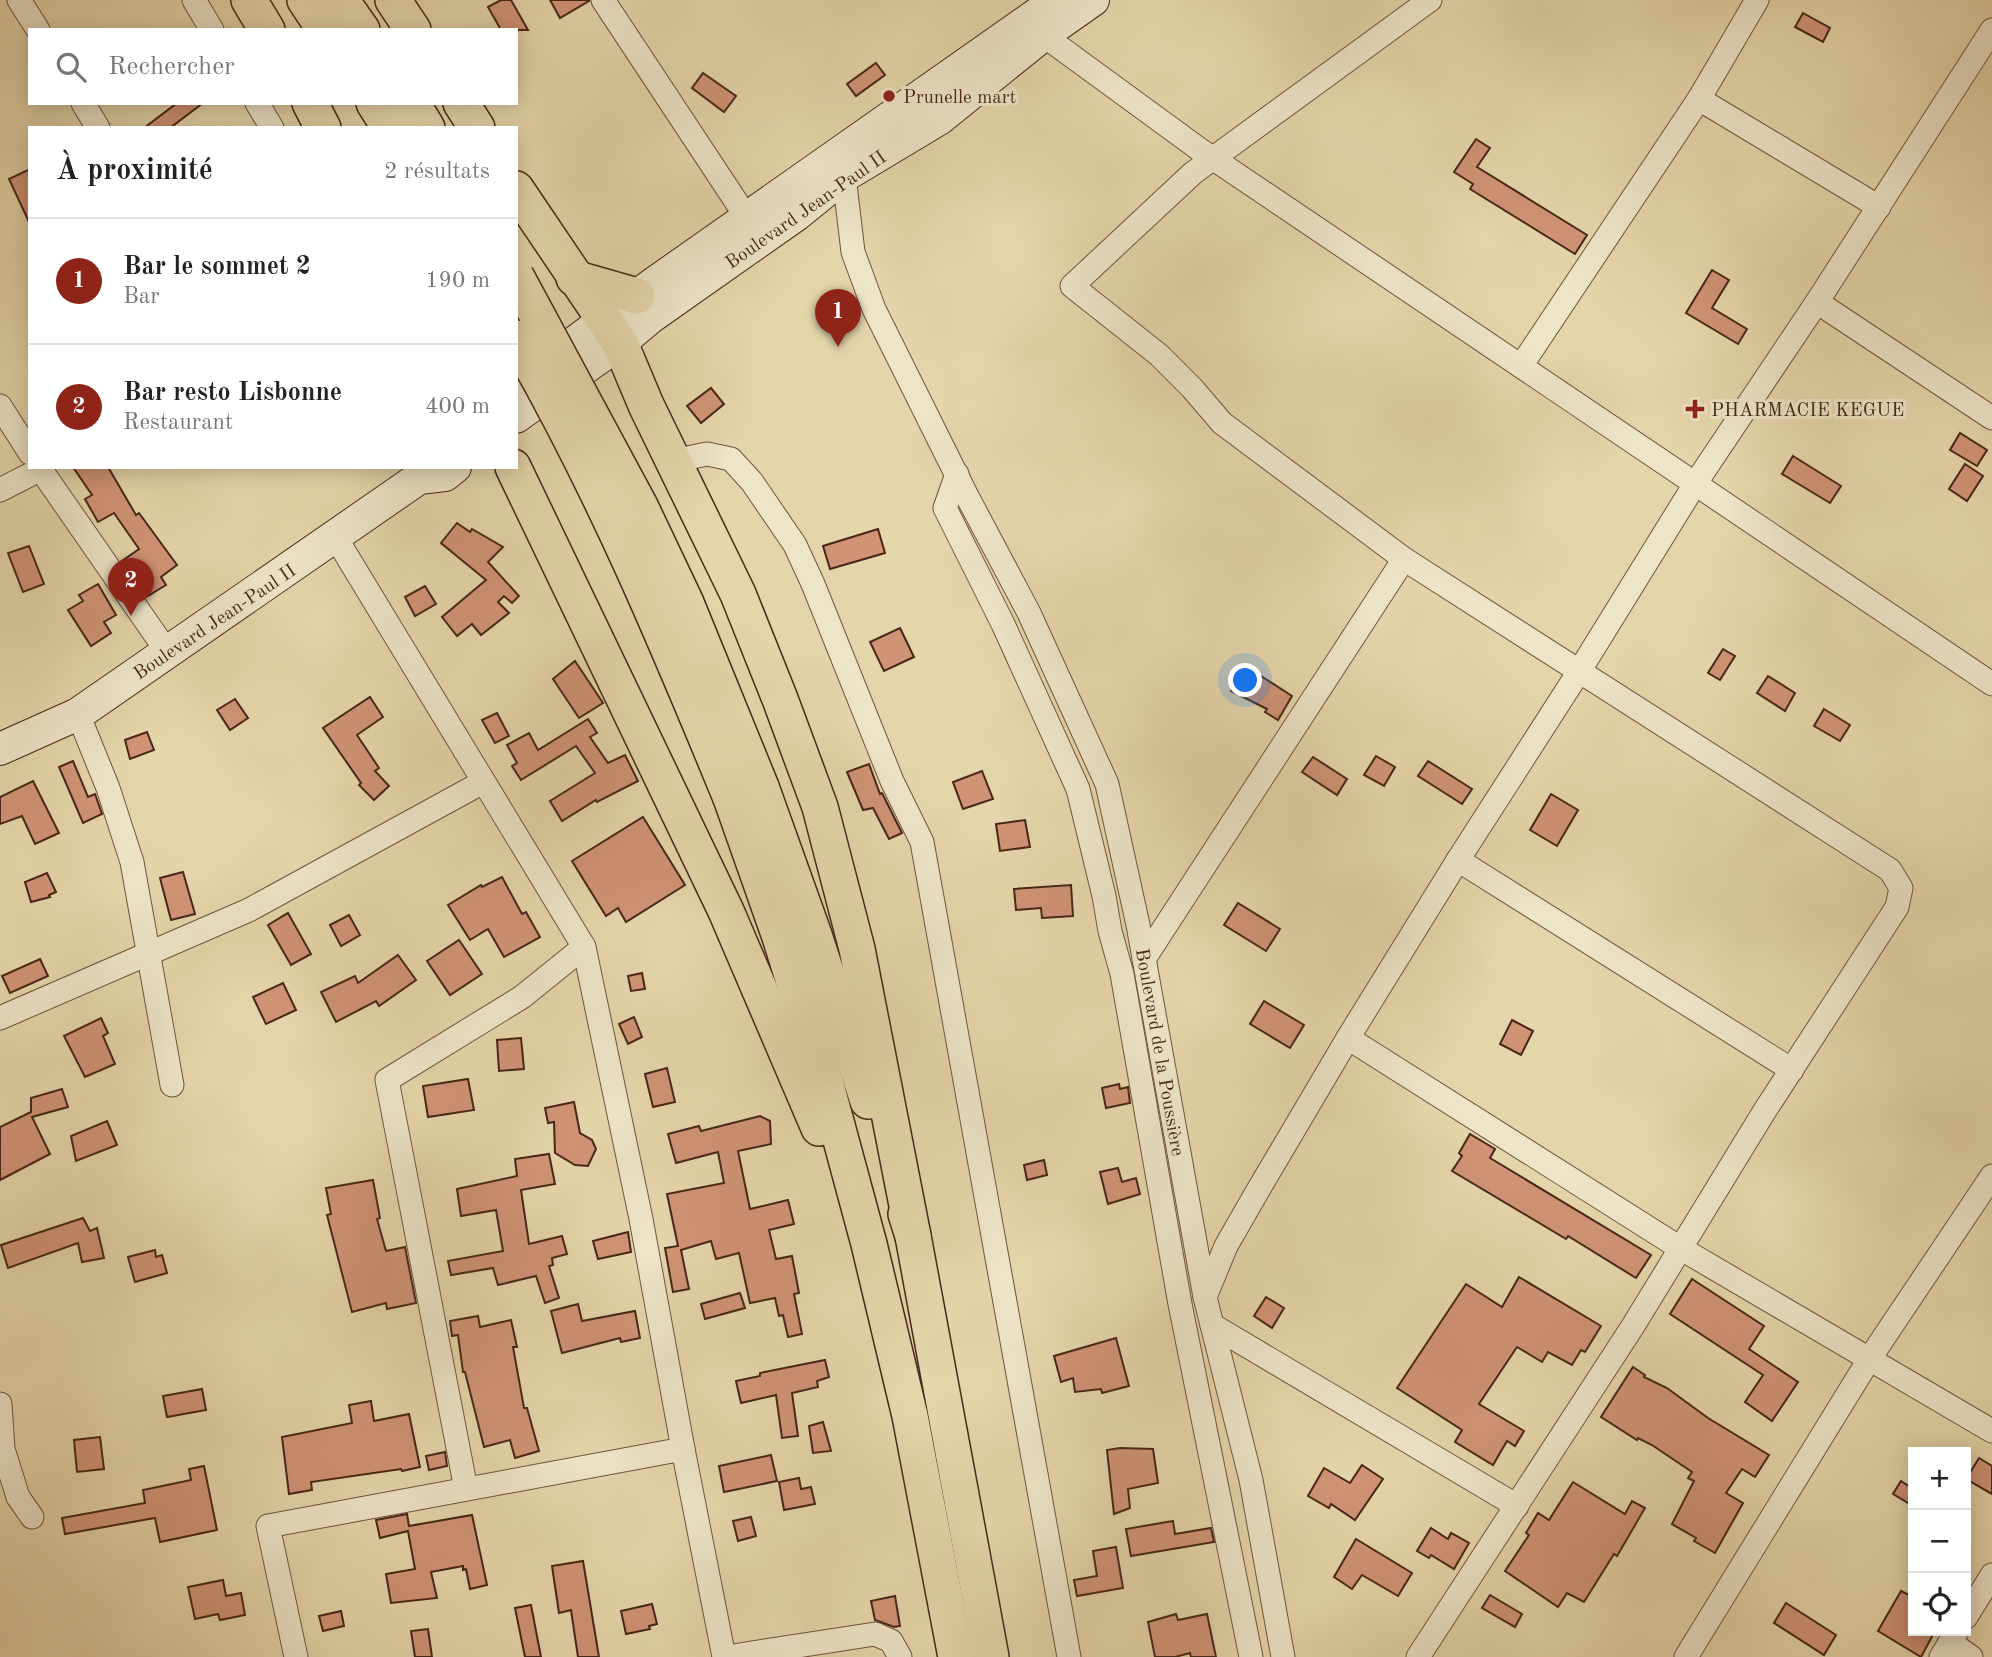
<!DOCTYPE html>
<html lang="fr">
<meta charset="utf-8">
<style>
:root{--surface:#fff;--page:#f6f6f6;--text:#222;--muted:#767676;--line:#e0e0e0;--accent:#8f2418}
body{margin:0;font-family:"Old Standard TT",serif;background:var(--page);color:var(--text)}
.controls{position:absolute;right:21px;bottom:21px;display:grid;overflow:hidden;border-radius:0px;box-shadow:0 4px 18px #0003}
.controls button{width:63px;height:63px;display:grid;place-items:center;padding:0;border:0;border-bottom:2px solid var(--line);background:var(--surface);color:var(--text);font:35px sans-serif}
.you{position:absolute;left:1246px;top:681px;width:24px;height:24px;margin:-18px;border:5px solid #fff;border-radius:50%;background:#1a73e8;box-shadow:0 0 0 10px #1a73e833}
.badge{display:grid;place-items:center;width:46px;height:46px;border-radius:50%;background:var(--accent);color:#fff;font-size:23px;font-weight:700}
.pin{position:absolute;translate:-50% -58px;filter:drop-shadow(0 2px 4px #0008)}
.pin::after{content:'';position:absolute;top:37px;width:24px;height:21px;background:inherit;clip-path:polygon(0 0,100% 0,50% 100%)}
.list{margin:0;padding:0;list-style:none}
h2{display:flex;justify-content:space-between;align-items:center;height:91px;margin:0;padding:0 28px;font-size:30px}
h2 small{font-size:23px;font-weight:400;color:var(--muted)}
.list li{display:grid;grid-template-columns:46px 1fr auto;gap:21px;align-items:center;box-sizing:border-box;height:126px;padding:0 28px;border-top:2px solid var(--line)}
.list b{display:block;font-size:26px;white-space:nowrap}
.list p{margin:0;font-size:23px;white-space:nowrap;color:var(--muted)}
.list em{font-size:23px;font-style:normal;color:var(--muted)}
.icon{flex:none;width:38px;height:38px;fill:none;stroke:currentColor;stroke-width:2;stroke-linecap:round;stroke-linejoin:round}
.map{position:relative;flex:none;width:1992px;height:1657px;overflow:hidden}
.search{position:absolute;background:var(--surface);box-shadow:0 4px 18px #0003;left:28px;top:28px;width:490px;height:77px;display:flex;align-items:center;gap:18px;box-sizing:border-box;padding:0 24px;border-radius:0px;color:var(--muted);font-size:26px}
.panel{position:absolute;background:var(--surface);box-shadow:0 4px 18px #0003;left:28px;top:126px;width:490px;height:343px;border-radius:0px}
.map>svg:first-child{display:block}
.building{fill:#d09376;stroke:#472617;stroke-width:2}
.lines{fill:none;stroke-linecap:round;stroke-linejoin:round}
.minor-casing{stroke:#6e523c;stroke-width:25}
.secondary-casing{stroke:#472617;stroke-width:34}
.primary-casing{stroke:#472617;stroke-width:38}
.minor{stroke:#eee4c8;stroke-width:23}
.secondary{stroke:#eee4c8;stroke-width:32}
.primary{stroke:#e5d5aa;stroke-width:35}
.primary-bridge-casing{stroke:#472617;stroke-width:38;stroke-linecap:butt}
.primary-bridge{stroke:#e5d5aa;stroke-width:35}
.poi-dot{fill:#8f2418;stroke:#eee4c8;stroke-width:2.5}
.labels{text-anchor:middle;stroke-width:6;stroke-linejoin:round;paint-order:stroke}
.poi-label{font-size:19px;fill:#472617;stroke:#eee4c8;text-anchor:start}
.street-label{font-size:19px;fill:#472617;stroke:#eee4c8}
</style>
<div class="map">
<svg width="1992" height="1657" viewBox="0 0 1992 1657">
<rect width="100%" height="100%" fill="#e5d5aa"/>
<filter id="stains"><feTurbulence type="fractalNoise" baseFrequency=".00286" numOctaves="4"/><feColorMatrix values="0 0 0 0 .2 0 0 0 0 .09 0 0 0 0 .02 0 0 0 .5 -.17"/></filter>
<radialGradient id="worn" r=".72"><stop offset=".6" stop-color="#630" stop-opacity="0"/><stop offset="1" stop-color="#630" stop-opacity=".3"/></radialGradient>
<g class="building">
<path d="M501 0H511L528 30H501L488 7Z"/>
<path d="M550 0H589V1L560 18Z"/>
<path d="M1803 13 1830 28 1823 42 1795 27Z"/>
<path d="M876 63 885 75 856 96 847 84Z"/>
<path d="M703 73 736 96 724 112 692 88Z"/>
<path d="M177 103H203L170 128H144Z"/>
<path d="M1476 139 1490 148 1477 167 1587 235 1575 254 1470 189 1473 184 1454 172Z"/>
<path d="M30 169V224L9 179Z"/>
<path d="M1712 270 1729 280 1712 308 1747 329 1738 344 1686 313Z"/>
<path d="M711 388 724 404 701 423 687 406Z"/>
<path d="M1960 433 1987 450 1977 466 1950 450Z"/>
<path d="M1793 456 1841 486 1830 503 1782 474Z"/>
<path d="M1965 464 1983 476 1967 501 1949 489Z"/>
<path d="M73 467H108L136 515 139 513 177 565 161 577 166 585 148 596 122 561 139 549 114 513 98 522 85 499 92 495Z"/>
<path d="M457 523 470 532 472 529 503 547 488 562 519 596 512 603 504 596 498 602 509 613 481 635 472 624 457 636 442 617 486 580 441 543Z"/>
<path d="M878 529 885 553 830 569 823 546Z"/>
<path d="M29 546 44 584 23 592 8 553Z"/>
<path d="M98 584 116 615 104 622 111 633 91 646 68 610 83 601 79 595Z"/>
<path d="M425 586 436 604 415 616 405 597Z"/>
<path d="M900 628 914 657 884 671 870 642Z"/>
<path d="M1723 649 1735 656 1720 680 1708 673Z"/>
<path d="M575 661 603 703 579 718 553 679Z"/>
<path d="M1244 665 1292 696 1278 720 1265 712 1267 709 1231 691Z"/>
<path d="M1768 676 1795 693 1785 711 1757 693Z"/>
<path d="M370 697 383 717 357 735 379 768 375 771 389 786 374 800 359 785 361 783 323 728Z"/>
<path d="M235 699 248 718 230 730 217 710Z"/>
<path d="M1824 709 1850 725 1840 741 1814 726Z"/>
<path d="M497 713 509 736 495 743 482 720Z"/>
<path d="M588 719 597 733 590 737 608 763 625 755 638 781 597 802 596 800 562 821 550 801 595 773 576 746 521 780 512 766 517 763 507 745 529 733 538 750Z"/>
<path d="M147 732 154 750 130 759 125 740Z"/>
<path d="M1376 756 1395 767 1384 786 1364 775Z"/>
<path d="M1313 757 1347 779 1337 795 1302 772Z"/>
<path d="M73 761 88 797 95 794 102 814 83 823 59 767Z"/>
<path d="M1428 761 1472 789 1462 804 1418 776Z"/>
<path d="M869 764 880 794 882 793 902 833 889 839 873 808 863 810 847 772Z"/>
<path d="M982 771 993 799 963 809 953 782Z"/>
<path d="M33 781 59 833 35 844 22 816 0 824V797Z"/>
<path d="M1551 794 1578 810 1557 846 1530 830Z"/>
<path d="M643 817 685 885 626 922 618 908 606 916 572 861Z"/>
<path d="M1025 820 1030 847 1000 851 996 824Z"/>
<path d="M183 872 195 914 171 920 160 878Z"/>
<path d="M47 873 56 892 49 895 50 897 31 902 25 882Z"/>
<path d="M502 877 522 914 526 912 540 937 504 957 488 929 470 940 448 905 481 885 482 887Z"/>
<path d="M1071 885 1073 916 1042 918 1041 908 1016 910 1014 889Z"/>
<path d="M1238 903 1280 929 1266 951 1224 925Z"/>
<path d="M288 913 311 954 291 965 268 925Z"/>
<path d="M349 915 360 935 341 946 330 925Z"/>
<path d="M459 940 482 974 450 995 427 961Z"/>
<path d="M398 955 416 980 379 1006 376 1001 336 1022 321 992 355 976 358 983Z"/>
<path d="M40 959 48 976 10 993 2 976Z"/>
<path d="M642 973 645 989 631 991 628 976Z"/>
<path d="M283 983 296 1010 266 1024 253 997Z"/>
<path d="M1264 1001 1304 1025 1290 1048 1250 1024Z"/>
<path d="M634 1017 642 1037 628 1044 619 1024Z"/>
<path d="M101 1018 108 1033 103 1036 115 1064 85 1077 64 1036Z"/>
<path d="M1512 1020 1533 1031 1521 1055 1500 1044Z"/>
<path d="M521 1038 524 1069 499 1071 497 1040Z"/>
<path d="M667 1068 675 1102 653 1107 645 1074Z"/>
<path d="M468 1079 474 1110 428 1117 423 1086Z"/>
<path d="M1119 1084 1120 1089 1128 1087 1130 1103 1106 1108 1102 1088Z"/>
<path d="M62 1089 68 1107 32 1117 50 1154 0 1180V1127L31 1112V1098Z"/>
<path d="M574 1102 580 1133 592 1140 596 1149 588 1166 575 1165 555 1153 554 1122 548 1123 545 1108Z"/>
<path d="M760 1116 770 1121 771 1144 738 1151 750 1209 788 1200 794 1224 769 1230 776 1259 792 1256 799 1293 794 1294 802 1334 788 1337 783 1315 779 1316 775 1298 750 1303 739 1253 716 1259 711 1241 681 1250 689 1289 673 1292 665 1248 678 1246 667 1194 724 1183 718 1152 676 1163 668 1134 699 1126 701 1131Z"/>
<path d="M107 1121 117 1145 76 1161 71 1136Z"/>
<path d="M1470 1134 1495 1149 1490 1158 1651 1255 1636 1278 1568 1236 1566 1239 1452 1171 1462 1156 1459 1153Z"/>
<path d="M549 1154 555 1184 521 1190 529 1244 562 1236 567 1254 552 1258 553 1265 549 1266 559 1298 545 1303 536 1276 498 1285 493 1268 451 1275 448 1261 503 1251 496 1210 461 1216 457 1189 517 1176 515 1159Z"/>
<path d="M1044 1160 1047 1175 1027 1180 1024 1165Z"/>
<path d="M1118 1168 1122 1182 1136 1178 1140 1194 1108 1204 1100 1172Z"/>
<path d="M373 1180 380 1218 377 1219 386 1251 405 1247 416 1303 387 1309 386 1303 352 1312 327 1215 331 1214 326 1188Z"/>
<path d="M83 1218 90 1231 97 1228 104 1258 82 1262 78 1243 8 1268 1 1245Z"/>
<path d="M628 1232 631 1252 598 1259 593 1241Z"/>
<path d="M155 1250 156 1257 162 1255 167 1273 135 1282 128 1257Z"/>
<path d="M1519 1277 1601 1326 1585 1352 1581 1350 1572 1365 1548 1352 1542 1362 1517 1347 1479 1404 1524 1431 1515 1446 1507 1441 1493 1465 1455 1442 1462 1430 1397 1388 1466 1284 1502 1307Z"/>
<path d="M1692 1279 1764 1326 1749 1349 1798 1382 1772 1421 1745 1402 1763 1375 1670 1314Z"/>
<path d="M740 1293 745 1308 705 1319 701 1304Z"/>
<path d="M1266 1297 1284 1308 1272 1328 1254 1316Z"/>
<path d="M578 1304 582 1321 635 1311 640 1338 621 1342 620 1338 562 1353 551 1311Z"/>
<path d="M478 1316 480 1327 511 1320 517 1347H513L524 1408H527L539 1451 515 1458 510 1440 484 1447 465 1372H463L458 1335 452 1336 450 1321Z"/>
<path d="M1116 1338 1129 1386 1102 1393 1101 1389 1075 1392 1073 1378 1061 1382 1054 1356Z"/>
<path d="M825 1360 829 1377 817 1381 818 1387 792 1393 798 1436 782 1438 776 1395 741 1403 736 1381 760 1376V1373Z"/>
<path d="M1633 1367 1645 1375 1644 1377 1667 1388 1708 1418 1769 1455 1755 1477 1742 1469 1726 1493 1743 1503 1715 1553 1694 1541 1696 1538 1672 1524 1694 1481 1688 1478 1692 1472 1652 1445 1638 1438 1637 1440 1601 1417Z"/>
<path d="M202 1389 206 1410 167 1417 163 1396Z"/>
<path d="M371 1401 374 1421 409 1414 420 1467 402 1471 401 1469 311 1482 312 1490 289 1494 282 1437 352 1423 349 1405Z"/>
<path d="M823 1422 831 1451 813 1453 809 1426Z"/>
<path d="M100 1437 104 1469 77 1472 74 1440Z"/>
<path d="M1120 1448 1153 1449 1158 1483 1128 1489 1130 1508 1114 1514 1107 1450Z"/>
<path d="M445 1452 447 1466 429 1470 426 1456Z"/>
<path d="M771 1455 777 1481 724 1492 719 1466Z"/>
<path d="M1979 1458 1992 1466V1494L1966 1479Z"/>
<path d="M1362 1465 1383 1479 1355 1520 1331 1504 1329 1508 1308 1496 1324 1468 1350 1483Z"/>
<path d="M204 1466 217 1530 160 1542 155 1518 65 1534 62 1518 145 1503 143 1490 191 1480 189 1469Z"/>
<path d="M799 1478 801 1489 811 1487 815 1504 784 1510 779 1482Z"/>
<path d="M1901 1481 1913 1489V1506L1893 1494Z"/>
<path d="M1573 1482 1625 1514 1632 1501 1645 1508 1617 1556 1614 1554 1584 1602 1567 1593 1558 1607 1505 1571 1529 1535 1526 1533 1538 1513 1549 1520Z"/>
<path d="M407 1514 409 1526 472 1515 487 1585 470 1589 466 1569 463 1570V1566L431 1572 437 1598 391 1603 386 1574 415 1569 408 1531 380 1538 376 1520Z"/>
<path d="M751 1517 756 1536 738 1541 733 1521Z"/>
<path d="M1173 1521 1175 1534 1211 1528 1214 1542 1131 1556 1126 1529Z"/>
<path d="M1431 1528 1448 1539 1451 1533 1469 1543 1454 1569 1431 1555 1429 1558 1417 1551Z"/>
<path d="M1356 1539 1412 1573 1398 1596 1362 1575 1352 1589 1334 1577Z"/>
<path d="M1116 1547 1123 1588 1077 1596 1074 1580 1097 1576 1093 1551Z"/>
<path d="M583 1561 599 1657H578L571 1610 559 1613 552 1566Z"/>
<path d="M223 1580 226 1596 241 1593 245 1615 220 1620 218 1614 195 1619 188 1587Z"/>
<path d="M1901 1591 1913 1597V1631H1935L1921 1657 1878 1631Z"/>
<path d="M1490 1595 1522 1614 1515 1627 1482 1608Z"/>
<path d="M895 1596 900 1626 894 1627 875 1620 871 1601Z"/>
<path d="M1786 1603 1836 1635 1824 1655 1774 1623Z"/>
<path d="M652 1604 657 1624 649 1626 650 1629 626 1634 621 1611Z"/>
<path d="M531 1605 541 1657H525L515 1608Z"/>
<path d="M341 1611 344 1626 323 1631 319 1616Z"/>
<path d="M1176 1614 1178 1620 1207 1614 1216 1657H1191L1190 1653 1175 1657H1155L1148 1622Z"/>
<path d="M428 1629 432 1657H415L411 1631Z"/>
</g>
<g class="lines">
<g class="minor-casing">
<g id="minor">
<path d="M19 0 38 30"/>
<path d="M194 0 212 30"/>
<path d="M603 0 747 218"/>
<path d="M1035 25 1043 35 1199 149 1992 684"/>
<path d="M1699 99 1879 207"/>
<path d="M83 103 98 128"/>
<path d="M257 103 272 128"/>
<path d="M844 176 853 252 874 309 968 498 1029 613 1107 784 1138 925 1205 1297 1251 1480 1283 1657"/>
<path d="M1817 302 1992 418"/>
<path d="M1521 366 1699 99 1757 0"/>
<path d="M0 406 30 453"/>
<path d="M673 461 707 454 731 459 752 482 795 545 813 584 892 781 922 842 1069 1657"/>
<path d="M39 467 168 653"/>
<path d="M957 474 945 508 1003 624 1078 789 1104 896 1110 931 1122 974 1180 1304 1251 1657"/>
<path d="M0 490 41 469"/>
<path d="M336 538 584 947 641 1219 683 1449 724 1657"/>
<path d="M78 714 108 788 132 862 172 1085"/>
<path d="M1458 860 1792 1070"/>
<path d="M1144 959 1404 559"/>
<path d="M0 1018 249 910 483 782"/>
<path d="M1348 1038 1680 1248 1992 1431"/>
<path d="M1205 1297 1226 1246 1257 1192 1348 1038 1458 860 1580 670 1695 484 1817 302 1992 30"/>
<path d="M1212 1325 1517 1506"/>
<path d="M0 1404 3 1449 18 1497 32 1517"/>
<path d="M466 1489 387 1080 522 997 584 947"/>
<path d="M1966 1617 1992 1575"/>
<path d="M1950 1642 1971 1657"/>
<path d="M296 1657 268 1526 683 1449"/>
<path d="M726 1657 875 1634 891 1641 900 1657"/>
<path d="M1418 1657 1633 1326 1764 1112 1897 907 1901 888 1890 870 1404 559 1222 423 1192 388 1159 355 1072 286 1193 173 1430 0"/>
<path d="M1686 1657 1870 1358 1992 1176"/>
<path d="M1941 1657 1957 1631"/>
</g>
</g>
<g class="secondary-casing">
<g id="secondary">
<path d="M516 386 653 284 1053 3"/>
<path d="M516 417 620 343 651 317 796 215 844 176 939 119 1043 35 1093 0"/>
<path d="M0 749 78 714 419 478 445 475 455 467"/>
</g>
</g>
<g class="primary-casing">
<g id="primary">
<path d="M249 0 267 30"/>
<path d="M305 0 325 30"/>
<path d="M341 0 362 30"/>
<path d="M393 0 413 30"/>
<path d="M310 103 323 128"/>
<path d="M374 103 390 128"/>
<path d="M412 103 427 128"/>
<path d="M461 103 477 128"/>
<path d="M516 189 620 343 646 405 738 594 780 699 820 807 857 949 913 1236"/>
<path d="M574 278 637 296"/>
<path d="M513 467 726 911 819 1128"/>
<path d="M761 787 814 935 868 1101"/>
<path d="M731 798 780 937 825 1081 869 1244 910 1416 956 1657"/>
<path d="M906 1214 913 1236 991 1657"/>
</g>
</g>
<use href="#minor" class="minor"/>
<use href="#secondary" class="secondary"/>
<use href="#primary" class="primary"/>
<g class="primary-bridge-casing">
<g id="primary-bridge">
<path d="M516 276 640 506 686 603 761 787"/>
<path d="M516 338C602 487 666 640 731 798"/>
</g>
</g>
<use href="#primary-bridge" class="primary-bridge"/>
</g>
<g class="poi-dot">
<circle cx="889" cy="96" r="7"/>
<path d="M1691.5 398.5h7v7h7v7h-7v7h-7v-7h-7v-7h7z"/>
</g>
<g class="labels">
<g class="poi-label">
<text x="903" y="103">Prunelle mart</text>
<text x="1711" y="416">PHARMACIE KEGUE</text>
</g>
<g class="street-label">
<text transform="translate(805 209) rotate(-35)" y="7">Boulevard Jean-Paul II</text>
<text transform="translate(214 621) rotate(-34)" y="7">Boulevard Jean-Paul II</text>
<text transform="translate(1161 1052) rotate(80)" y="7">Boulevard de la Poussière</text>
</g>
</g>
<rect width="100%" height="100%" filter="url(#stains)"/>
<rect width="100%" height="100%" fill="url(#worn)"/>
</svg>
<div class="controls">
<button>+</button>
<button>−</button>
<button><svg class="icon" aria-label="locate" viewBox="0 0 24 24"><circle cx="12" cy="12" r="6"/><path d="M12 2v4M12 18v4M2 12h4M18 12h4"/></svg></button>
</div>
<div class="you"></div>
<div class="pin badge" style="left:838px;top:347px">1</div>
<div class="pin badge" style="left:131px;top:616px">2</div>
<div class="search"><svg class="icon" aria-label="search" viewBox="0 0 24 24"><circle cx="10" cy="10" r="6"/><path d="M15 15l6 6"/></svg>Rechercher</div>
<section class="panel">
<h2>À proximité<small>2 résultats</small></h2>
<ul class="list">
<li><span class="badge">1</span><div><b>Bar le sommet 2</b><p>Bar</p></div><em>190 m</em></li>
<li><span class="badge">2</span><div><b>Bar resto Lisbonne</b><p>Restaurant</p></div><em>400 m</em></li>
</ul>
</section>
</div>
